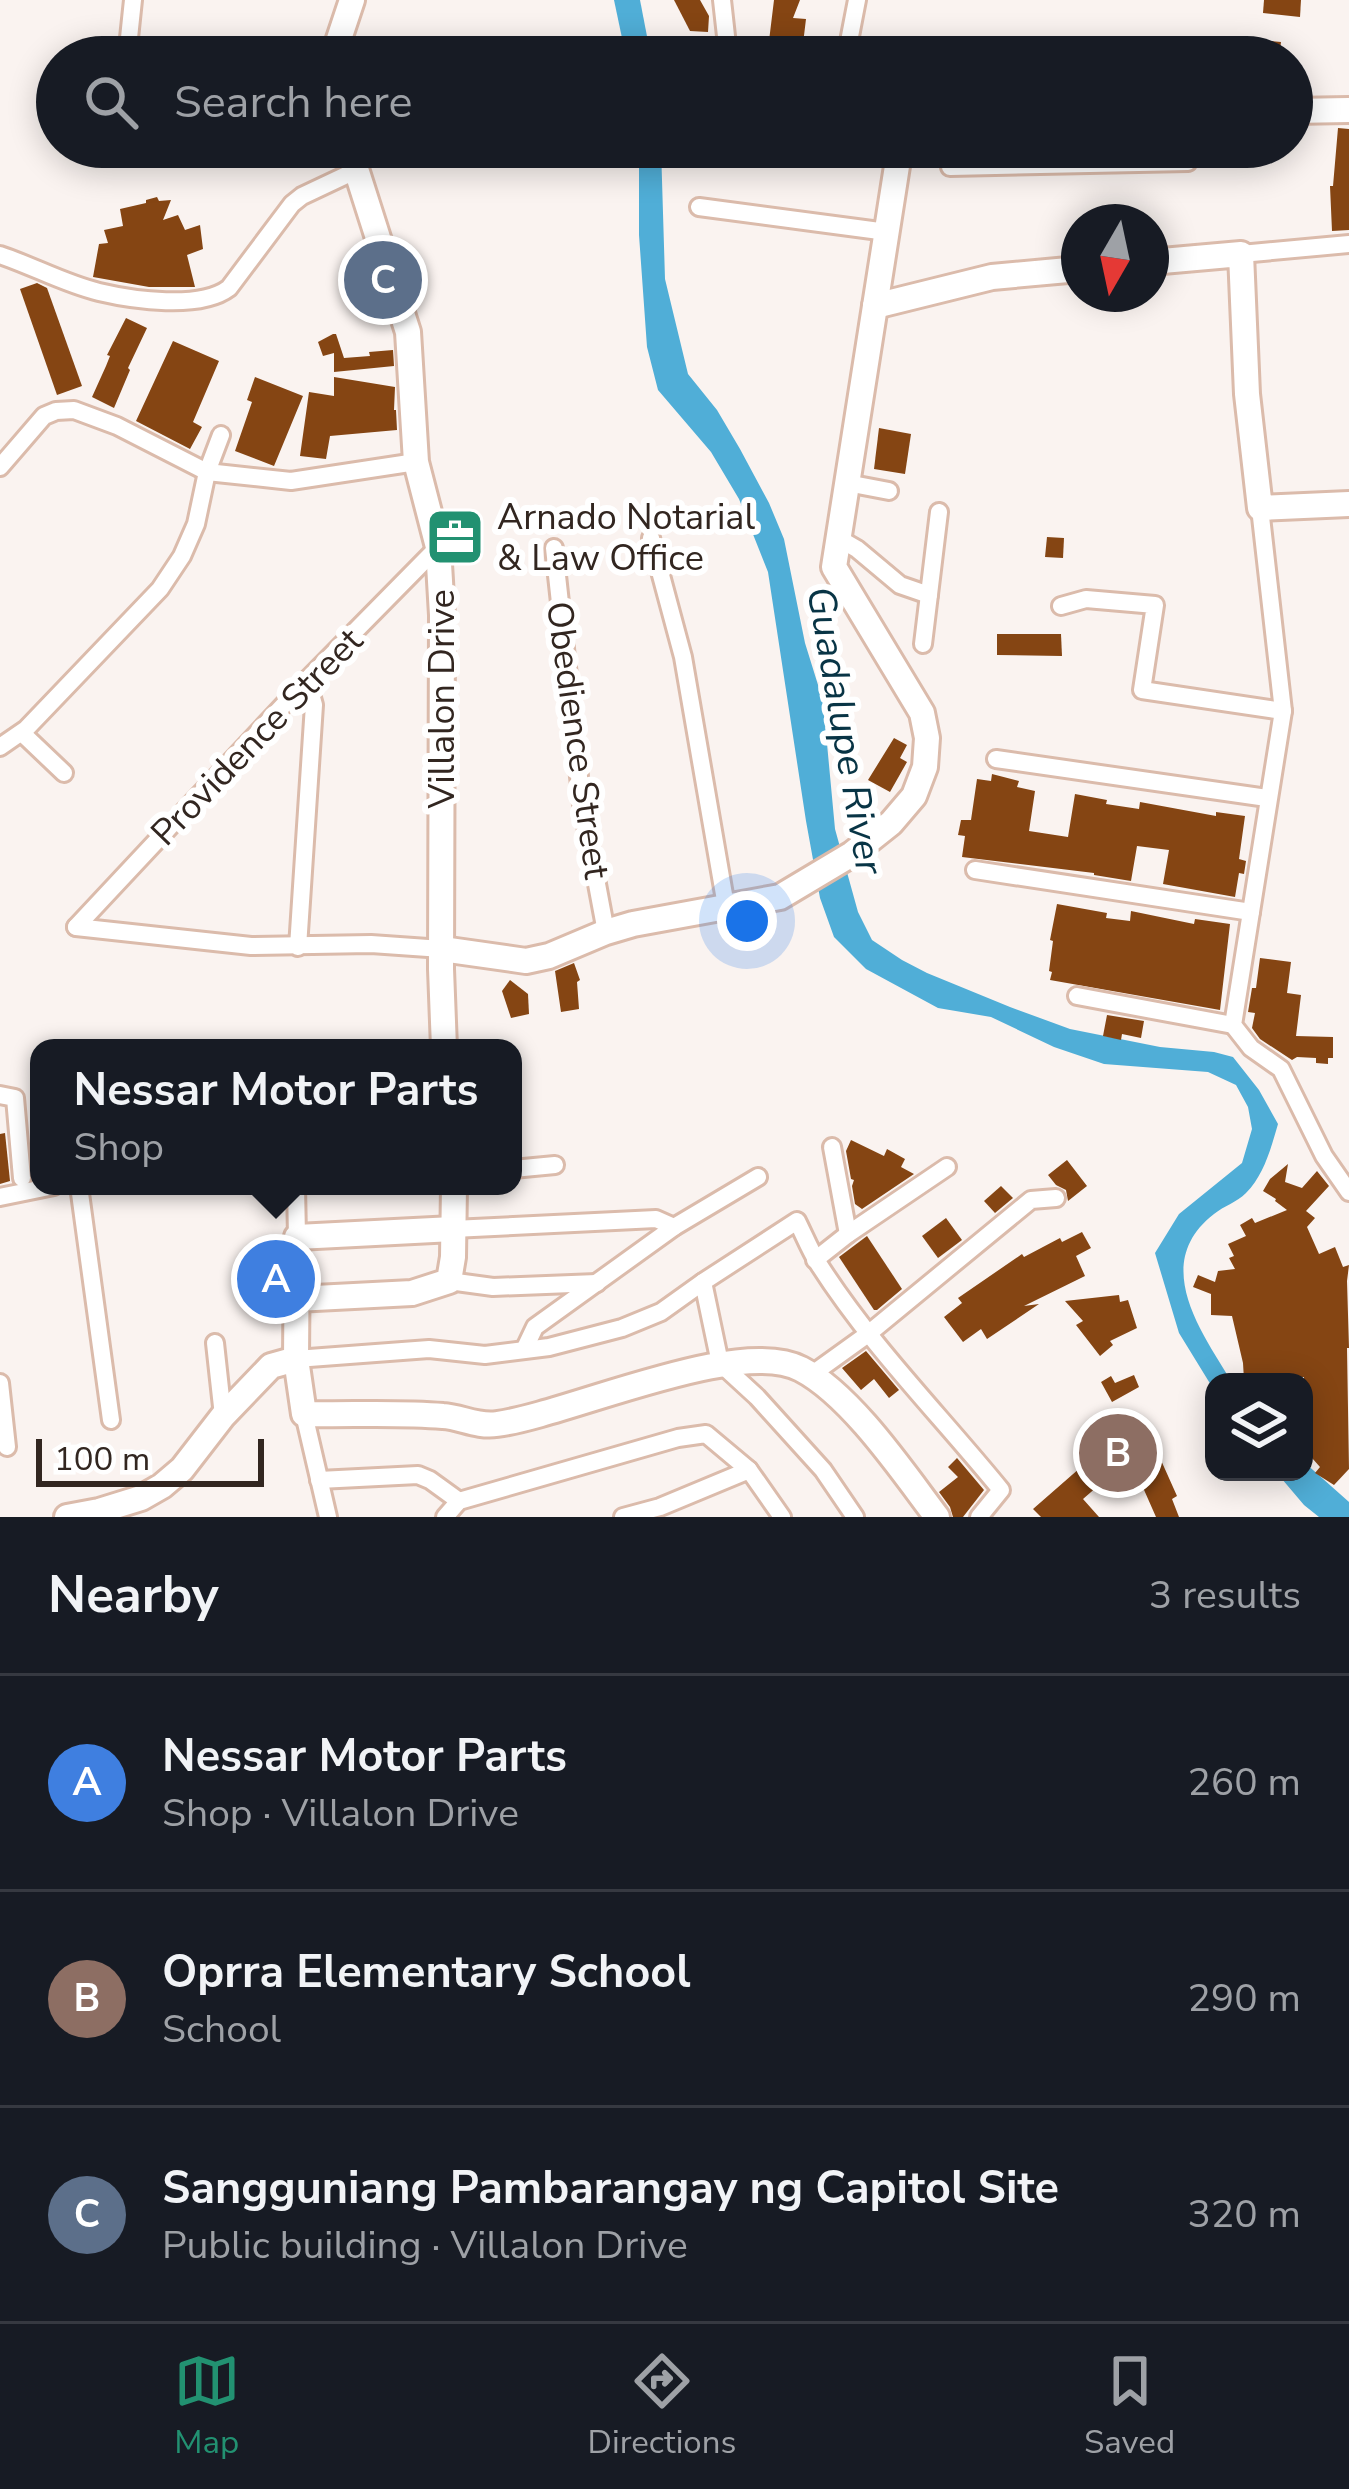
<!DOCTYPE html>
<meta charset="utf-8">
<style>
:root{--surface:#171b24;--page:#242831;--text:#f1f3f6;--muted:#9ea1a6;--line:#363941;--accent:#229171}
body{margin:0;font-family:"Nunito Sans",sans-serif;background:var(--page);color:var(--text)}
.controls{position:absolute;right:36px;bottom:36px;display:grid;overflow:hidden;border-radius:24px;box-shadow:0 6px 30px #0003}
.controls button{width:108px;height:108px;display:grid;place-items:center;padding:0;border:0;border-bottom:3px solid var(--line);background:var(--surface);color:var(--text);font:60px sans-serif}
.compass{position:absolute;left:1061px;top:204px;width:108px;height:108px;border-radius:50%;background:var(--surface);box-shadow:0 6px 30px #0003;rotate:189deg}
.scale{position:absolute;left:36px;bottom:30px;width:228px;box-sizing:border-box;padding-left:12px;border:6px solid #322620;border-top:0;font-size:33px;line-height:42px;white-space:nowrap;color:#322620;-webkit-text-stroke:9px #fff;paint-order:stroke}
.you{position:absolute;left:747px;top:921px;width:42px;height:42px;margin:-30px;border:9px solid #fff;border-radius:50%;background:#1a73e8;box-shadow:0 0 0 18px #1a73e833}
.badge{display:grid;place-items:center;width:78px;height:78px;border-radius:50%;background:var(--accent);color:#fff;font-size:39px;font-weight:700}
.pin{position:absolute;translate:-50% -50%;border:6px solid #fff;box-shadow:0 3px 12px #0006}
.popup{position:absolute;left:30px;top:1039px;width:492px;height:156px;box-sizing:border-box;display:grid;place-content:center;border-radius:24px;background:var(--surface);filter:drop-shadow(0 3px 9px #0005);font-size:39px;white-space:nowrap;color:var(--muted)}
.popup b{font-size:45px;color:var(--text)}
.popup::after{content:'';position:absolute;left:50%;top:100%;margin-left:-24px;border:24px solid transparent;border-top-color:var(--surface)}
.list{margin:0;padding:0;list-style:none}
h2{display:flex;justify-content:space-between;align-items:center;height:156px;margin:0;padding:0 48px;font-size:51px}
h2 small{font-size:39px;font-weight:400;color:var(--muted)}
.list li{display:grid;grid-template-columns:78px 1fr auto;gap:36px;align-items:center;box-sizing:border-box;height:216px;padding:0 48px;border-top:3px solid var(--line)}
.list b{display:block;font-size:45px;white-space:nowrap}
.list p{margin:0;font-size:39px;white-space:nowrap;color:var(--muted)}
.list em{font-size:39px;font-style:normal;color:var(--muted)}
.icon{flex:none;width:66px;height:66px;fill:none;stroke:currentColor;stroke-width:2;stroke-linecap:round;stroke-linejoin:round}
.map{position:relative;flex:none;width:1349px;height:1517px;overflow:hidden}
.search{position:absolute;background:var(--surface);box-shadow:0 6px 30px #0003;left:36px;right:36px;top:36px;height:132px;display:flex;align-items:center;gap:30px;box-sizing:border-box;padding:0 42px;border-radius:66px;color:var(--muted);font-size:45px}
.sheet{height:804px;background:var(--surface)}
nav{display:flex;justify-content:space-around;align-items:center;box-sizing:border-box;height:168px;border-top:3px solid var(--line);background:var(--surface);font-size:33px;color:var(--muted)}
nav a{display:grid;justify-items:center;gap:6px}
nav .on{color:var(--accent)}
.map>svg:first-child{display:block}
.water{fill:#50aed7}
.building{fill:#854513}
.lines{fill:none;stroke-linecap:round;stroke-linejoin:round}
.street-casing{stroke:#dbbbab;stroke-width:22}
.secondary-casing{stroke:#dbbbab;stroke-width:30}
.street{stroke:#fff;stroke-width:16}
.secondary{stroke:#fff;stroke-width:24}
.labels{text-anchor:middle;stroke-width:12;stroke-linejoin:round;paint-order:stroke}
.poi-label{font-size:36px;fill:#322620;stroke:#fff;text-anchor:start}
.street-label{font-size:36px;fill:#322620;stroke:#fff}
.water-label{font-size:39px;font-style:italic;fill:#083445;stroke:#fff}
</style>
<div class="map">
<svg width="1349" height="1517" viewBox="0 0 1349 1517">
<rect width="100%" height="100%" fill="#faf3f0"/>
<g class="water">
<path d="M614 0H640L651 57H626Z"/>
<path d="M639 147H661L665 279 688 374 717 410 740 449 769 503 784 539 805 643 823 701 835 829 858 912 872 940 902 960 927 973 1010 1007 1070 1029 1160 1047 1214 1052 1233 1057 1259 1090 1278 1124C1271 1148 1264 1175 1246 1193 1237 1202 1224 1206 1214 1214 1151 1263 1200 1330 1232 1382H1214V1390L1179 1333 1155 1253 1179 1214 1242 1163 1252 1129 1248 1107 1236 1085 1208 1072 1104 1064 1054 1047 991 1017 938 1008 866 969 834 937 820 898 806 821 768 572 739 499 711 452 658 390 647 347 639 235Z"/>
<path d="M1304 1462 1349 1502V1517H1319L1304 1505 1276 1472H1304Z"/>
</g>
<g class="building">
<path d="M674 0H700L709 16 708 32 690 31Z"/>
<path d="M774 0H800L793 18 806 19 802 52 789 45 769 41Z"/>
<path d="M1264 0H1301L1300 17 1263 13Z"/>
<path d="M1260 40 1281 42 1279 57H1257Z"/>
<path d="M1338 128 1349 129V230L1332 231 1330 186H1333Z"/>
<path d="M157 197 159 201 171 200 163 220 178 215 185 230 200 225 203 249 187 255 195 287H149L93 277 99 244 108 243 104 230 123 226 120 209 146 203V200Z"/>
<path d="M364 248 379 295 373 297 357 251Z"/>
<path d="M37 283 47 288 82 386 57 395 20 289Z"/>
<path d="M126 318 147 328 128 368 130 370 114 408 92 397 106 366 110 356 107 355Z"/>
<path d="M333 334H336L344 358 370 356 369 352 393 350 394 366 334 372V353L323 356 318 342Z"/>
<path d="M173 341 219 361 193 422 202 427 190 449 136 421Z"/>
<path d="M255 377 303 396 274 466 235 451 252 402 247 400Z"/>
<path d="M334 377 395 387 394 410H396L397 430 330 436 326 459 300 456 309 392 334 396Z"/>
<path d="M879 428 911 434 905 474 874 469Z"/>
<path d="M1047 537 1064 538 1063 558 1045 557Z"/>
<path d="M997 634H1061L1062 656 997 655Z"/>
<path d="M894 738 907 745 900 758 907 762 890 792 868 780Z"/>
<path d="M992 774 1019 781 1017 787 1035 791 1029 831 1068 837 1075 794 1107 800 1106 804 1139 809 1140 802 1216 816V812L1245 816 1239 859 1246 861 1244 874 1239 873 1235 897 1163 884 1169 850 1137 846 1131 881 1094 875V873L962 857 965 836 958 835 961 820H971L977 779 991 781Z"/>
<path d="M1057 904 1107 913 1106 918 1130 921 1131 911 1194 924 1195 919 1230 924 1220 1010 1050 980 1052 972 1049 971 1053 941 1050 940Z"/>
<path d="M1260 958 1291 962 1287 993 1301 995 1296 1036 1333 1037V1058H1328V1064L1316 1063V1058L1297 1057 1292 1060 1260 1039 1252 1028 1255 1013 1248 1012 1252 988H1256Z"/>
<path d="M574 963 580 980 577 982 579 1009 561 1012 555 971Z"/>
<path d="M510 980 528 994 529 1014 511 1018 502 991Z"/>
<path d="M1107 1015 1144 1021 1141 1038 1122 1034 1121 1040 1103 1036Z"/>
<path d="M5 1133 10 1181 0 1184V1134Z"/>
<path d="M851 1140 884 1156 887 1149 905 1159 901 1167 914 1174 862 1209 855 1204 852 1186 854 1180 851 1179 846 1151Z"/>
<path d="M1067 1160 1087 1186 1068 1201 1066 1190 1056 1185 1048 1175Z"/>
<path d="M1288 1164 1285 1182 1302 1188 1317 1171 1329 1186 1306 1211 1315 1218 1307 1227 1319 1254 1335 1247 1343 1267 1349 1265 1347 1281 1349 1348H1347L1349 1469 1334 1485 1315 1473 1320 1467 1304 1449V1377L1244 1380 1243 1363 1232 1316 1211 1315V1294L1193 1287 1198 1275 1215 1282 1218 1271 1235 1269 1229 1258 1234 1256 1228 1244 1246 1236 1240 1225 1252 1218 1255 1223 1287 1210 1275 1201 1276 1199 1263 1191 1270 1179Z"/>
<path d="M1001 1186 1013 1198 995 1213 984 1201Z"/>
<path d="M946 1218 962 1240 938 1258 922 1236Z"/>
<path d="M1082 1232 1091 1248 1076 1256 1085 1276 1024 1306 1039 1304 987 1339 981 1329 963 1342 944 1317 962 1303 958 1298 1022 1254 1024 1257 1060 1238 1062 1242Z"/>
<path d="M867 1236 902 1289 877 1310H874L839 1257Z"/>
<path d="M1119 1295 1120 1302 1128 1300 1137 1328 1110 1341 1113 1345 1100 1356 1076 1325 1083 1321 1065 1301Z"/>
<path d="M866 1351 899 1390 889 1398 874 1379 861 1390 842 1368Z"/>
<path d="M1134 1375 1139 1387 1112 1402 1101 1382 1111 1376 1115 1383Z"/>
<path d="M1143 1420 1177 1496 1172 1499 1179 1517H1156L1118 1431Z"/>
<path d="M1104 1447 1121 1466 1083 1499 1099 1517H1041L1033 1509Z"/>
<path d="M957 1458 984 1490 963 1517H953L950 1507 939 1492 958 1477 948 1467Z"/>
</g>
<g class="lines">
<g class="street-casing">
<g id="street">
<path d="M722 0 727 45 733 49 786 57"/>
<path d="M127 57 133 0"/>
<path d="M846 57 857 0"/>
<path d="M950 167 1188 162"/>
<path d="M699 207 887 232"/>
<path d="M1241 254 1349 244"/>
<path d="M0 255C33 266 65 284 99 292 133 300 200 310 229 288L292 204 302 196 357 170"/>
<path d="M0 467 44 416 56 411 74 410 117 426 207 472 291 481 416 462"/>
<path d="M847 483 889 491"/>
<path d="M1260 508 1283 711 1233 1025 1251 1048 1281 1069 1324 1156 1349 1192"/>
<path d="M651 538 683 657 726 906"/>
<path d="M838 538 857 549 900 585 929 595"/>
<path d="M554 548 582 804 606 932"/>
<path d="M1061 606 1086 599 1155 605 1142 690 1283 711"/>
<path d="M923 644 939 512"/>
<path d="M22 733 64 773"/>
<path d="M0 747 26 729 160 589 182 556 196 524 207 472 221 435"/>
<path d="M996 759 1267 798"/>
<path d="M975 870 1251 912"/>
<path d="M76 927 307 680 438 547"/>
<path d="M76 927 251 946 371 944 442 949"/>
<path d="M298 947 314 705 307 680"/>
<path d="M1077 996 1233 1025"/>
<path d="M0 1095 15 1098 22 1178"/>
<path d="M832 1147 848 1234"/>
<path d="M513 1169 555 1165"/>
<path d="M79 1186 111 1420"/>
<path d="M296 1186 297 1237"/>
<path d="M0 1197 54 1186"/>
<path d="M453 1229 656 1219 674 1227"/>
<path d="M815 1260 848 1234 947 1167"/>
<path d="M449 1281 493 1287 597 1283"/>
<path d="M703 1282 720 1363 757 1397 823 1470 855 1517"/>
<path d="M215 1343 223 1416"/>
<path d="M525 1348 535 1327 674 1227 758 1177"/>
<path d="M296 1359 429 1349 485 1355 549 1347 622 1328 661 1312 703 1282 797 1221C804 1235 810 1250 818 1263 870 1345 940 1415 1001 1490L979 1517"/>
<path d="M811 1375 868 1334 1031 1200 1056 1198"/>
<path d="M0 1383 7 1447"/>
<path d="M304 1414 328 1517"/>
<path d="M319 1480 418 1475 430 1480 459 1501"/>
<path d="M445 1517 459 1501 678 1438 706 1434 749 1470 782 1517"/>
<path d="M623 1517 660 1507 749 1470"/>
</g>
</g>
<g class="secondary-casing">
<g id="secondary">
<path d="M333 57 352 0"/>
<path d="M1292 111 1349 110"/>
<path d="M349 147 408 332 416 462 438 547 442 615 441 969 444 1048"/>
<path d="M1151 262 1241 254 1247 394 1260 508 1349 504"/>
<path d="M875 306 992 277 1079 269"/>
<path d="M442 949 526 961 549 956 606 932 633 924 780 897 852 854 891 823 914 796 925 767 927 738 922 713 834 567 900 147"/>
<path d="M453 1229 297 1237 296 1359 304 1414C350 1415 397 1412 443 1416 461 1417 477 1427 497 1424 570 1414 738 1336 801 1369 851 1395 903 1472 937 1517"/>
<path d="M296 1299 412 1293 449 1281 453 1257 454 1186"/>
<path d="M67 1517 99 1511 141 1498 162 1486 182 1469 223 1416 271 1366 296 1359"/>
</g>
</g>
<use href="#street" class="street"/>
<use href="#secondary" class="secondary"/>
</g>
<defs>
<g id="office-square" transform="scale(3)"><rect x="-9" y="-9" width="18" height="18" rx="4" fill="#229171" stroke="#fff"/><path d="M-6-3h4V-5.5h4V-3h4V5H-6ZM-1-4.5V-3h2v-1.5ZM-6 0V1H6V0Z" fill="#fff"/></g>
</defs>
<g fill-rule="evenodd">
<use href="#office-square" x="455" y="537"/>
</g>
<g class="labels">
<g class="poi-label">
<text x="497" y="529">Arnado Notarial<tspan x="497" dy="41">&amp; Law Office</tspan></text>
</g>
<g class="street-label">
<text transform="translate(441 699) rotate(-90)" y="13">Villalon Drive</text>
<text transform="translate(256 736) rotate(-46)" y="13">Providence Street</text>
<text transform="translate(579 740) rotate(82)" y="13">Obedience Street</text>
</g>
<g class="water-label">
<text transform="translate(846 730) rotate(80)" y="14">Guadalupe River</text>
</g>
</g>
</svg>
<div class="controls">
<button><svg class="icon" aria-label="layers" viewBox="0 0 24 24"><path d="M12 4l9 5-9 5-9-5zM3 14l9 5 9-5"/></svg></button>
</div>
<svg class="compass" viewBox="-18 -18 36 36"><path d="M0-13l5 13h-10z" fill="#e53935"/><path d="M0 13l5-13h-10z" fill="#9ea1a6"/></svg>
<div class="scale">100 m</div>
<div class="you"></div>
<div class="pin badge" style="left:276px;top:1279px;background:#3f7fe0">A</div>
<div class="popup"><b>Nessar Motor Parts</b>Shop</div>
<div class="pin badge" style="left:1118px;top:1453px;background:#8d6e63">B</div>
<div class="pin badge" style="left:383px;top:280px;background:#5c6f8a">C</div>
<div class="search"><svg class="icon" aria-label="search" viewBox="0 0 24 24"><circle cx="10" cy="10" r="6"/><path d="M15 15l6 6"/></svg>Search here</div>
</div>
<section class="sheet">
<h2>Nearby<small>3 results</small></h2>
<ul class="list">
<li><span class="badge" style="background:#3f7fe0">A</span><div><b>Nessar Motor Parts</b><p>Shop · Villalon Drive</p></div><em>260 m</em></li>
<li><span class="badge" style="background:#8d6e63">B</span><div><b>Oprra Elementary School</b><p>School</p></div><em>290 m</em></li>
<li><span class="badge" style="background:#5c6f8a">C</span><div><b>Sangguniang Pambarangay ng Capitol Site</b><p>Public building · Villalon Drive</p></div><em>320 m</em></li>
</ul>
</section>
<nav>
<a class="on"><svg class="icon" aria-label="map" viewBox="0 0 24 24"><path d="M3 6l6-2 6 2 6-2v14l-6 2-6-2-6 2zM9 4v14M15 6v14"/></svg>Map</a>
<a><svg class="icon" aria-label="directions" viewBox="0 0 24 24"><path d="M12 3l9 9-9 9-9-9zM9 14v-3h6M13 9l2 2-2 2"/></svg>Directions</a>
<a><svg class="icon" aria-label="saved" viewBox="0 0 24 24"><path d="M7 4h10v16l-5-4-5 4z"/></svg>Saved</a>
</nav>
